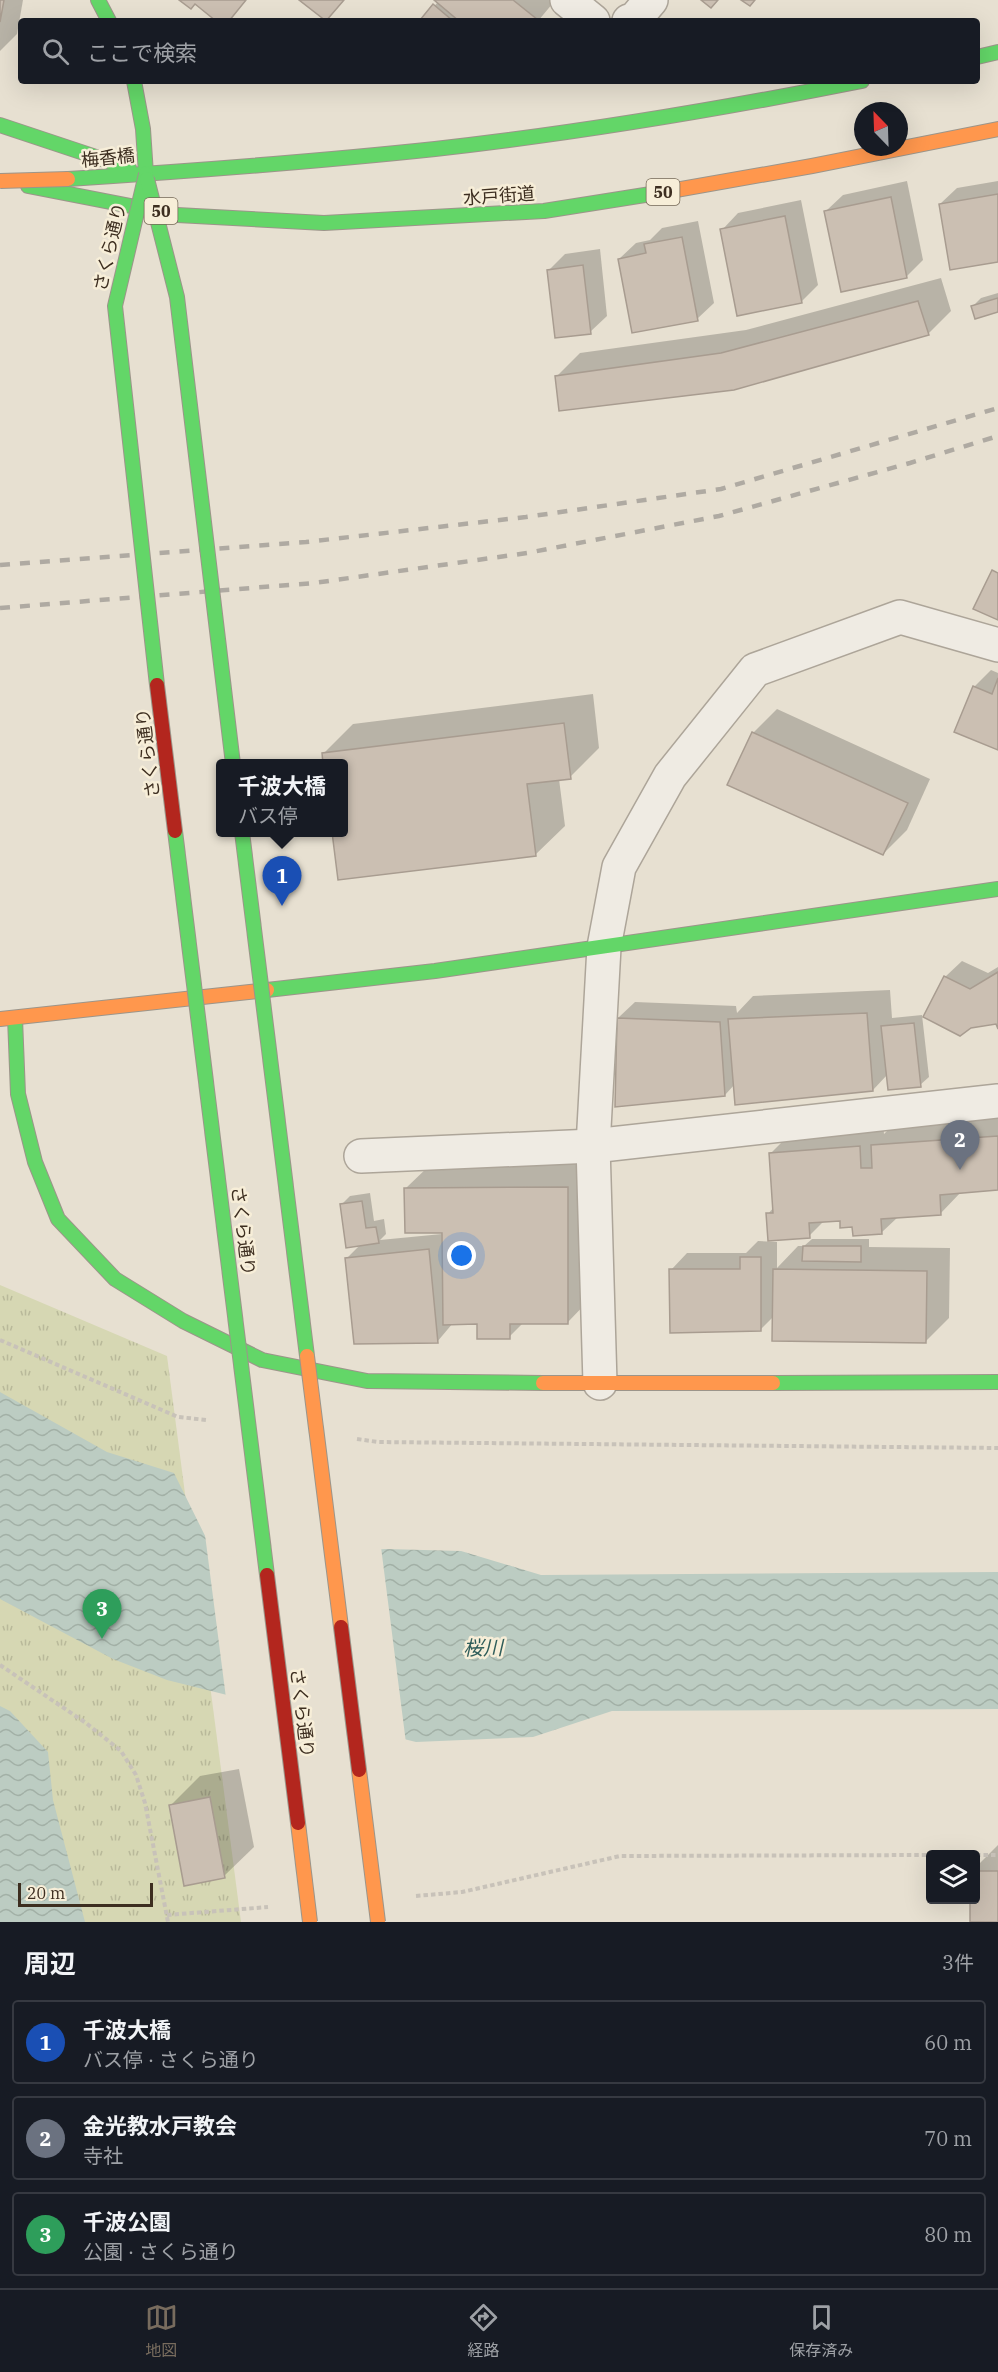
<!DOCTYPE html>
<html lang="ja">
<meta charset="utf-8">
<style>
:root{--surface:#171b24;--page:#242831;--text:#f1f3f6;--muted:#9ea1a6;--line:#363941;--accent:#786c5e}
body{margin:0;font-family:"IBM Plex Serif","Noto Sans JP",serif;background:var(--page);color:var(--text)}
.controls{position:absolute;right:18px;bottom:18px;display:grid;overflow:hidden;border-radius:6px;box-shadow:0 6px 24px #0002}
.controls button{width:54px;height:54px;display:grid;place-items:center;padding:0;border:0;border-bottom:2px solid var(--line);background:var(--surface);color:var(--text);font:30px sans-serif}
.compass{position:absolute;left:854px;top:102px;width:54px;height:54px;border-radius:50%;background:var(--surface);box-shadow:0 6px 24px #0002;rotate:337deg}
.scale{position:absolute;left:18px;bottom:15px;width:135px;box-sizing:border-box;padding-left:6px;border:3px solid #3d2e20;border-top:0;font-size:16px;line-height:21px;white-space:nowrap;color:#3d2e20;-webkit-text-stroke:4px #f7eed8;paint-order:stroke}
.you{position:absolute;left:462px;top:1256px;width:21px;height:21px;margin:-15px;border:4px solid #fff;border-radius:50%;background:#1a73e8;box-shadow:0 0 0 9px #1a73e833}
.badge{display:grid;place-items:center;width:39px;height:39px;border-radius:50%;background:var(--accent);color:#fff;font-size:20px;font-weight:700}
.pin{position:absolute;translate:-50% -50px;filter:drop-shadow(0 2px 3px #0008)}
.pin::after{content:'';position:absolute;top:32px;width:21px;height:18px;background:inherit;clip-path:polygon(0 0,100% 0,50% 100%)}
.popup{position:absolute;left:216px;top:759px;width:132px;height:78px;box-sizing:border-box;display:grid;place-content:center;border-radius:6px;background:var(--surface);filter:drop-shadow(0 2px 4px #0005);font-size:20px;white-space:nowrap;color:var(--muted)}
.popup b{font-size:22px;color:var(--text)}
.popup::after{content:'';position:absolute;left:50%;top:100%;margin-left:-12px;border:12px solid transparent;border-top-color:var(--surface)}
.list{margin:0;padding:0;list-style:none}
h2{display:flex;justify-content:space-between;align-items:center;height:78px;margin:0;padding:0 24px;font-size:26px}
h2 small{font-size:20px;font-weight:400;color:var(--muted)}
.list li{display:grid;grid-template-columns:39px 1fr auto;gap:18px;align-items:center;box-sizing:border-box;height:84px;margin:0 12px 12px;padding:0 12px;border:2px solid var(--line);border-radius:6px}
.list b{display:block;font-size:22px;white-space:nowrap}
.list p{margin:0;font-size:20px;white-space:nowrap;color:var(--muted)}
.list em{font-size:20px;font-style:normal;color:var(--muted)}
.icon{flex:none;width:33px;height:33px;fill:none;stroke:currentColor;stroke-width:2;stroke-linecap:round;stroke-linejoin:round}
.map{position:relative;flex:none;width:998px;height:1922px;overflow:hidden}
.search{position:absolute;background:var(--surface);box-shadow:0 6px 24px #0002;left:18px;right:18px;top:18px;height:66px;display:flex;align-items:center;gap:15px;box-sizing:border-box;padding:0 21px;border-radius:6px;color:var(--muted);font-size:22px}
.sheet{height:366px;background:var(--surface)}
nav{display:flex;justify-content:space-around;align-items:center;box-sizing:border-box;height:84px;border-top:2px solid var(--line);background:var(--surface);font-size:16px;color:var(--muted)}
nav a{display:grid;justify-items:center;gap:3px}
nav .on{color:var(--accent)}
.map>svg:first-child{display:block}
.park{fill:url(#park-tufts)}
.water{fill:url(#water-waves)}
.pier{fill:#e7e0d1}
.shadow{fill:#0003}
.building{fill:#cbbfb2;stroke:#a89c90;stroke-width:1.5}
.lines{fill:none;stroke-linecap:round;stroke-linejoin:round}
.street-casing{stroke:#ada599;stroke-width:36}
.fast-casing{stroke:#9c958a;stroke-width:16}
.slow-casing{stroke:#9c958a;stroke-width:16}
.path{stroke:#c8c2b9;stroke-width:4;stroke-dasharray:4.5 3;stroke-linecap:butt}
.street{stroke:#efebe3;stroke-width:33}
.fast{stroke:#63d668;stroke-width:14}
.slow{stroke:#ff974d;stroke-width:14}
.rail{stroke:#afaaa2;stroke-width:4.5;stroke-dasharray:10 10;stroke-linecap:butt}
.fast-bridge-casing{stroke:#9c958a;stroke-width:16;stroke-linecap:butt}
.slow-bridge-casing{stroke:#9c958a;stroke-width:16;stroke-linecap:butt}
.jam-bridge-casing{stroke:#9c958a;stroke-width:16;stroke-linecap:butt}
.fast-bridge{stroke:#63d668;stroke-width:14}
.slow-bridge{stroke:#ff974d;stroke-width:14}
.jam-bridge{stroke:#b3261e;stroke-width:14}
.labels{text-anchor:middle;stroke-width:5;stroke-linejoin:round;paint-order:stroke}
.shield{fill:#f7eed8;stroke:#756857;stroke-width:1.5}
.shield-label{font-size:16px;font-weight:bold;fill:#3d2e20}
.street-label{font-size:18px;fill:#3d2e20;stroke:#f7eed8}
.water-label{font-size:20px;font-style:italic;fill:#2f5d5a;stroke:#f7eed8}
</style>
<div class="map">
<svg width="998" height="1922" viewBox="0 0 998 1922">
<defs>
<pattern id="park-tufts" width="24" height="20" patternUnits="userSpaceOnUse" patternTransform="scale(1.5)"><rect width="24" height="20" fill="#d6d7b3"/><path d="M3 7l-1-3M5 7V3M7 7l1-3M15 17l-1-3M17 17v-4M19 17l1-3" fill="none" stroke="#b9b99a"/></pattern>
<pattern id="water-waves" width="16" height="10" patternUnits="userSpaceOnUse" patternTransform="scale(1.5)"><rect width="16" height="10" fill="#bcccc2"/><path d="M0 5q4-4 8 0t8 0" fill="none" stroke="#a2b0a6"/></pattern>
</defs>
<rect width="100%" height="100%" fill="#e7e0d1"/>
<path class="park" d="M0 1285 167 1356 241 1922H0Z"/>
<g class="water">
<path d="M0 1392 107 1452 174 1473 217 1560 386 1549 461 1551 541 1575 998 1572V1709L612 1711 533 1737 416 1742 167 1680 113 1659 0 1599Z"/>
<path d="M0 1706 10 1711 48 1752 53 1800 85 1922H0Z"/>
</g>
<path class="pier" d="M204 1527 219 1557 381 1547 406 1743 226 1698Z"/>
<g class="shadow">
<path d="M0 0H23L17 34 0 51Z"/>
<path d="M436 0H549L553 3 538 21H424L422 19 438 2Z"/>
<path d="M907 181 923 260 907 276 826 211 843 195Z"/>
<path d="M998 181V261L940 204 957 188Z"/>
<path d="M801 200 818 285 802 301 738 314 722 230 738 213Z"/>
<path d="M698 221 714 303 697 319 619 259 636 243 650 240 662 228Z"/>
<path d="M600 249 607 316 590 332 549 270 565 254Z"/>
<path d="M941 278 951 311 928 334 557 376 580 353 746 330Z"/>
<path d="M998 293V311L973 306 981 298Z"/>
<path d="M991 670 998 673V749L974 687Z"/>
<path d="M593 694 599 748 570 777 559 779 565 826 535 855 344 832V764L324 753 353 724Z"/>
<path d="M777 709 930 779 907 830 883 854 729 784 754 732Z"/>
<path d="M962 961 988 973 998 967V1025L945 977Z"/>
<path d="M890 990 892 1018 922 1015 929 1077 920 1085 887 1075 873 1090 735 1084 725 1095 618 1018 635 1002 736 1006 737 1013 753 996Z"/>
<path d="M998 1114V1189L962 1191 940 1214 898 1217 881 1233 853 1225 841 1219 825 1220 809 1236 768 1214 774 1207 771 1153 794 1130 883 1123 884 1134 896 1122Z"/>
<path d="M591 1164V1298L568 1322H524L509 1337 478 1323H453L437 1342 347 1258 361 1244 342 1204 350 1196 370 1193 374 1221 384 1219 386 1234 380 1240 442 1234 406 1188 430 1165Z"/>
<path d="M812 1239H869V1247L950 1248 949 1318 926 1341 774 1316 761 1329 671 1270 687 1253H746L758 1241 777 1242V1268L798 1246H804Z"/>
<path d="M239 1769 254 1847 224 1876 171 1805 200 1776Z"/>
<path d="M998 1845V1922H971V1900H976V1867Z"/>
</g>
<g class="building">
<path d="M0 0H4L0 22Z"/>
<path d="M179 0H246L229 21H216L195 4 191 9Z"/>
<path d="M299 0H344L326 21Z"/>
<path d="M434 0H513L538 20 459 21Z"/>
<path d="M701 0H718L711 8Z"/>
<path d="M741 0H755L750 6Z"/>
<path d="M433 4 453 21 420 20Z"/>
<path d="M998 194V262L950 270 939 204Z"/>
<path d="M891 197 907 278 841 292 824 211Z"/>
<path d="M785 216 802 303 737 316 720 229Z"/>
<path d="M682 237 698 321 632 333 618 259 646 253 644 244Z"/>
<path d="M583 265 591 334 555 338 547 270Z"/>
<path d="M998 298V312L975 319 971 306Z"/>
<path d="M918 301 929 335 734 390 559 411 555 376 721 353Z"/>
<path d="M992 570 998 573V620L973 609Z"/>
<path d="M998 678V750L954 732 973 686 992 694Z"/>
<path d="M564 723 571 779 527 784 536 856 338 880 332 832H344V764H323L322 753Z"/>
<path d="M752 732 908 803 883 855 727 785Z"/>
<path d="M998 972V1029L996 1024 971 1028 960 1036 923 1017 944 976 970 989Z"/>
<path d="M867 1013 873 1091 735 1105 728 1019Z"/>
<path d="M617 1018 720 1022 725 1096 615 1107Z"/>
<path d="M914 1023 921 1087 888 1090 881 1026Z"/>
<path d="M998 1136V1190L940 1195 941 1215 881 1219 882 1234 853 1236 852 1227 840 1228V1221L809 1223 810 1238 768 1241 766 1213H773L769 1153 860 1146 861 1168H872L871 1145Z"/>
<path d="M568 1187V1324H510V1339H477V1324L443 1325 442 1233H405L404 1188Z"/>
<path d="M362 1201 366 1228 376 1227 379 1243 346 1248 340 1204Z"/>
<path d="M803 1246H861V1262L802 1261Z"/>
<path d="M429 1249 438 1343 354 1344 345 1258Z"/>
<path d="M740 1257H761V1331L670 1333 669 1269H740Z"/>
<path d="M773 1269 927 1271 926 1343 772 1341Z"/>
<path d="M210 1797 225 1878 184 1886 169 1805Z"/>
<path d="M976 1871H998V1922H970V1900H976Z"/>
</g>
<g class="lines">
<g class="street-casing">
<g id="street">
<path d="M567 0 593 21"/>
<path d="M629 21 634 20 651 0"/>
<path d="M361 1156 593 1146 998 1101"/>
<path d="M600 1383 593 1146 604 947 619 867 670 776 755 670 900 617 998 645"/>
</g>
</g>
<g class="fast-casing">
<g id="fast">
<path d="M98 0 109 21"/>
<path d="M977 57 998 52"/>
<path d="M134 81 143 129 146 174"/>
<path d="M0 125 129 168"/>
<path d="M68 179C191 171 313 162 435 149 579 133 721 109 862 81"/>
<path d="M28 186 177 215 324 223 544 211 670 191"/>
<path d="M267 990 435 971 998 889"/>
<path d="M15 1018 18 1094 35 1162 58 1219 115 1279 183 1321 262 1360 367 1381 543 1383"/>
<path d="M773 1383 998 1382"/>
</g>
</g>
<g class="slow-casing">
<g id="slow">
<path d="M670 191 812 166 998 129"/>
<path d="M0 1019 267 990"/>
<path d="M543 1383H773"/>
</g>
</g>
<g class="path">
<path d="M0 1340 178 1417 207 1420"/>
<path d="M357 1439 378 1442 998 1448"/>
<path d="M0 1665 86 1723 121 1751 136 1775 145 1803 168 1922"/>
<path d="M976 1855H998"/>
<path d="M416 1896 462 1892 620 1856 930 1855"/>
<path d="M167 1915 268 1907"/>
</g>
<use href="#street" class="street"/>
<use href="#fast" class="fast"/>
<use href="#slow" class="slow"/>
<g class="rail">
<path d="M0 565 306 542 526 517 721 489 998 408"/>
<path d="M0 608 314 583 527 553 719 516 910 463 998 436"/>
</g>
<g class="fast-bridge-casing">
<g id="fast-bridge">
<path d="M146 174 115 306 157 685"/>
<path d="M147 179 177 297 233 764"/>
<path d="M175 831 267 1575"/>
<path d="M242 832 307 1356"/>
</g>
</g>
<g class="slow-bridge-casing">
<g id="slow-bridge">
<path d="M0 181 68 179"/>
<path d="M307 1356 341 1627"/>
<path d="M359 1770 378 1922"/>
<path d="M298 1823 310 1922"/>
</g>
</g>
<g class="jam-bridge-casing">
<g id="jam-bridge">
<path d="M157 685 175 831"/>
<path d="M267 1575 298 1823"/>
<path d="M341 1627 359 1770"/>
</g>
</g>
<use href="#fast-bridge" class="fast-bridge"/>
<use href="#slow-bridge" class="slow-bridge"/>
<use href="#jam-bridge" class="jam-bridge"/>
</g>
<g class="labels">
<g class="shield">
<rect x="646.5" y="179" width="33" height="26" rx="4.5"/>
<rect x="144.5" y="198" width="33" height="26" rx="4.5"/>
</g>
<g class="shield-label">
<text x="663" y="198">50</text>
<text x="161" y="217">50</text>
</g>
<g class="street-label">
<text transform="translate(108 158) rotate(-6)" y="6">梅香橋</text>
<text transform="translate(499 196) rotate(-4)" y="6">水戸街道</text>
<text transform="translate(110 247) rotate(-77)" y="6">さくら通り</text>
<text transform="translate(148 753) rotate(-97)" y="6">さくら通り</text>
<text transform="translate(243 1231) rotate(83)" y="6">さくら通り</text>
<text transform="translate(302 1713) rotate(83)" y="6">さくら通り</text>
</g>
<g class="water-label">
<text transform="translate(483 1648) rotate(-1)" y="7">桜川</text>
</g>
</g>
</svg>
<div class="controls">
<button><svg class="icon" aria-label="layers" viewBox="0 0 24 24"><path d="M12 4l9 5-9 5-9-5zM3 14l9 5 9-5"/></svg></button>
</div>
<svg class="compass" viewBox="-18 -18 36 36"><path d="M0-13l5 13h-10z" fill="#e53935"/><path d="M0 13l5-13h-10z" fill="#9ea1a6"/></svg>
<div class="scale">20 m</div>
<div class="you"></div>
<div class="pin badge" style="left:282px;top:906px;background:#1a4fb4">1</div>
<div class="popup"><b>千波大橋</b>バス停</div>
<div class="pin badge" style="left:960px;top:1170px;background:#6b7280">2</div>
<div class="pin badge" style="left:102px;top:1639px;background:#2e9e5b">3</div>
<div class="search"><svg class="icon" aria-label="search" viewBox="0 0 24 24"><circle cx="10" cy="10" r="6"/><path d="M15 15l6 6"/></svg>ここで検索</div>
</div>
<section class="sheet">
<h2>周辺<small>3件</small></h2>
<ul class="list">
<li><span class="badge" style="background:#1a4fb4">1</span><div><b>千波大橋</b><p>バス停 · さくら通り</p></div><em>60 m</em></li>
<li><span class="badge" style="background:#6b7280">2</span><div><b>金光教水戸教会</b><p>寺社</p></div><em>70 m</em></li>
<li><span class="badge" style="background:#2e9e5b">3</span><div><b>千波公園</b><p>公園 · さくら通り</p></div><em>80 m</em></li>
</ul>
</section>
<nav>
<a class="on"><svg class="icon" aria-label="map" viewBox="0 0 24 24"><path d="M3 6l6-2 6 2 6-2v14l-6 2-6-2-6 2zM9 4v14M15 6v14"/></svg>地図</a>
<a><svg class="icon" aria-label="directions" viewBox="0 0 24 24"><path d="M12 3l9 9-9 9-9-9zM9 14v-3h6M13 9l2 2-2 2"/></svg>経路</a>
<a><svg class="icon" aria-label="saved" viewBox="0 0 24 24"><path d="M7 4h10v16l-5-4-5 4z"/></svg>保存済み</a>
</nav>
